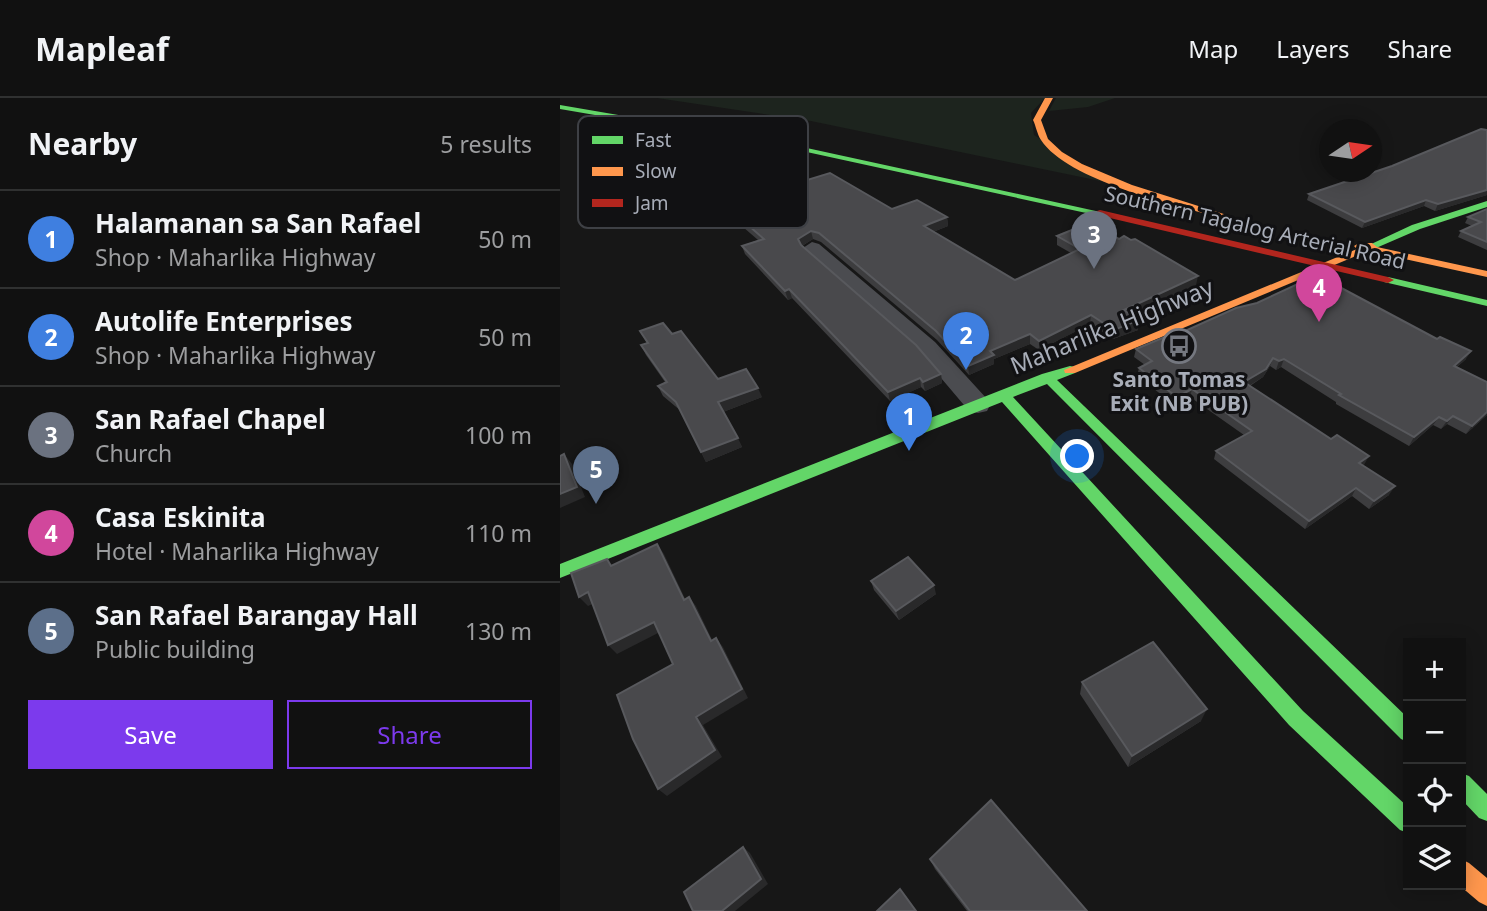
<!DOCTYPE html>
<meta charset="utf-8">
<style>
:root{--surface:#111;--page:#1a1a1a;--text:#f1f3f6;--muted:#9c9d9f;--line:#303131;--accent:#7c3aed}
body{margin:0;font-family:"Noto Sans",sans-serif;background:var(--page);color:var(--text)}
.controls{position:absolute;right:21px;bottom:21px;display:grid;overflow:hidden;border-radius:0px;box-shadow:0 4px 18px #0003}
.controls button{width:63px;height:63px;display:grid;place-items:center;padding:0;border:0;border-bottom:2px solid var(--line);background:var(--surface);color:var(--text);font:35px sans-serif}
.compass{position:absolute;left:759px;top:21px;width:63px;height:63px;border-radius:50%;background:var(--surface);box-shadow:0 4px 18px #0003;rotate:77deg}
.you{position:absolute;left:518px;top:359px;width:24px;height:24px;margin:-18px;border:5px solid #fff;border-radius:50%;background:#1a73e8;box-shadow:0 0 0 10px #1a73e833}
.badge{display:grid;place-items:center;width:46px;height:46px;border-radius:50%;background:var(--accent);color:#fff;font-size:23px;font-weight:700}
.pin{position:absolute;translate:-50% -58px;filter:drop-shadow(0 2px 4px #0008)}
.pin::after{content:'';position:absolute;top:37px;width:24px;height:21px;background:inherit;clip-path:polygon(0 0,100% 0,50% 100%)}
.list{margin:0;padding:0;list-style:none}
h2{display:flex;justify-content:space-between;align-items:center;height:91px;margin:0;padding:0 28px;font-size:30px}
h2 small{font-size:23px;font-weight:400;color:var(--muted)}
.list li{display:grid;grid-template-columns:46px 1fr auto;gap:21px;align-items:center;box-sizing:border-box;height:98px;padding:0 28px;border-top:2px solid var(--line)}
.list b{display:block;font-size:26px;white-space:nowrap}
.list p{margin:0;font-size:23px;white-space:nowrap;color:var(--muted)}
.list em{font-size:23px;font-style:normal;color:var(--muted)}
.actions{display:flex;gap:14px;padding:21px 28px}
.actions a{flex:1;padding:16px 0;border:2px solid var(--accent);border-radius:0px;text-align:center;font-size:24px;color:var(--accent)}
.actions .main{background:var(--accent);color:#fff}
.icon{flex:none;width:38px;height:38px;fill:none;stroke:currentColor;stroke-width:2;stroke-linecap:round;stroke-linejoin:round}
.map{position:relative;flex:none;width:927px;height:813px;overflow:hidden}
header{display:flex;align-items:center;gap:42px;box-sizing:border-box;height:98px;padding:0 35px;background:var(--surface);border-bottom:2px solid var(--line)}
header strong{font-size:33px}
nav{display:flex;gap:38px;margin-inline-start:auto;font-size:24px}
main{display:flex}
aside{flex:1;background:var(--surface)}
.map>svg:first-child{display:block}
.green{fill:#1d241e}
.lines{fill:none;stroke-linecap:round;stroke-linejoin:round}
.street{fill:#4b4c50;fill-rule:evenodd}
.fast{fill:#63d668;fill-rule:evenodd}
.slow{fill:#ff974d;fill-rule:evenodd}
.jam{fill:#b3261e;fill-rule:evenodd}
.wall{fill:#3d3d3f}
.shaded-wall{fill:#29292a}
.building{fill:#49494c;stroke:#58595d;stroke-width:2}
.labels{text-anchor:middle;stroke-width:6;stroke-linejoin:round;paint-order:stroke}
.far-street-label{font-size:21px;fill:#a8adb8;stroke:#111113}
.far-poi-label{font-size:21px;font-weight:bold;fill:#a8adb8;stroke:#111113}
.street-label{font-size:24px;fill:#a8adb8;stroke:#111113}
.key{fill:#111113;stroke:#3e4045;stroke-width:2}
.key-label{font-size:19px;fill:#a8adb8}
</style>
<header>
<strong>Mapleaf</strong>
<nav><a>Map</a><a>Layers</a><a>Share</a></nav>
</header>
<main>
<aside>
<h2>Nearby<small>5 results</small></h2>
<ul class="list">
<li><span class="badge" style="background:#3f7fe0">1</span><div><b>Halamanan sa San Rafael</b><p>Shop · Maharlika Highway</p></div><em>50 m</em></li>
<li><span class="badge" style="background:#3f7fe0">2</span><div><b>Autolife Enterprises</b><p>Shop · Maharlika Highway</p></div><em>50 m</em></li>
<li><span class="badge" style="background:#6b7280">3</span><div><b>San Rafael Chapel</b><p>Church</p></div><em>100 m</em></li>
<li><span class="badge" style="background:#d1479c">4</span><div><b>Casa Eskinita</b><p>Hotel · Maharlika Highway</p></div><em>110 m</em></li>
<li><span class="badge" style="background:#5c6f8a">5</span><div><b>San Rafael Barangay Hall</b><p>Public building</p></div><em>130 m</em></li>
</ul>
<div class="actions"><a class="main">Save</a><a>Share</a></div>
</aside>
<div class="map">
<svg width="927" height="813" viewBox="0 0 927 813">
<rect width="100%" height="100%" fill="#171717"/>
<g class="green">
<path d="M97 0H485L471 15 474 37 545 84 251 23Z"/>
<path d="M496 0H555L528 9 489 13Z"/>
</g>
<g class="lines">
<path class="street" d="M252 144 259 146 375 244 427 301 430 307 427 313 418 315 409 313 359 254 245 154 243 150Z"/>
<g class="fast">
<path d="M0 7 233 47 545 115 540 118 233 51 0 11Z"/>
<path d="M927 103V109L860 131 816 150 807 148 852 127Z"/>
<path d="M828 179 927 202V208L824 184V180Z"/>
<path d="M510 268 515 269V275L497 282 848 620V644L841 641 487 286 453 299 743 613 848 709V735L840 732 729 627 442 304 0 480V466L482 276Z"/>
<path d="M901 675 909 678 927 696V723L919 720 901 701Z"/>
</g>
<g class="slow">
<path d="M485 0H493L481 22 488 41 502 54 522 66 572 87 670 118 662 120C616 108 507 82 481 42 477 36 476 28 473 22Z"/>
<path d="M799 145H812L817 149 927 173V179L808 153 515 275H505L504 272 797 151 794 148Z"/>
<path d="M901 761 909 765 927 780V808L919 804 899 787Z"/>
</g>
<path class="jam" d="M540 112 828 179 834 182 828 185 537 117V113Z"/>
</g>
<g class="wall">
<path d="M927 32V97L875 113 864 108 802 130 747 102 749 96 832 68Z"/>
<path d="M165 107 332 111 387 119 388 128 373 134 455 182 511 155 497 147V138L636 187 572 217 578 232 553 241 530 226 479 252 470 246 434 261V266L409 277 377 242 261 144 253 141 242 148 381 276 382 285 365 293 361 289 330 303 232 200 228 202 185 156 182 148 198 142 168 116Z"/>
<path d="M927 111V152L898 139 901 133 912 128 905 125 908 119Z"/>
<path d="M80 233 112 236 158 281 202 299 163 314 182 349 146 364 121 313 103 298 98 288 105 284 86 257 81 247 87 245Z"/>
<path d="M614 238 906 261 897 269 927 317 906 336 887 326 881 331 873 327 849 348 776 306V304L721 269 716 272 710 268 703 279 690 288 804 367H803L829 397 809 411 792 398 745 431 654 361 656 353 684 337 630 299 615 307 577 278 579 270 585 267 574 259 576 251Z"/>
<path d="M311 483 376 496 339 522 314 492Z"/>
<path d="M522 584 641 623 568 669 520 596Z"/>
<path d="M370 761 527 813H407L375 771Z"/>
</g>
<g class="shaded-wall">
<path d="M927 92V97L875 113 878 106Z"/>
<path d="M866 102 864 108 802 130 805 124Z"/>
<path d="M387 119 388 128 365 137 364 128Z"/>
<path d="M251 133 253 141 240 149 238 141Z"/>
<path d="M638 178 636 187 563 221 564 212Z"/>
<path d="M229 191 232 200 228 202 225 193Z"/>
<path d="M531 217 530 226 479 252V243Z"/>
<path d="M579 222 578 232 553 241 554 232Z"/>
<path d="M470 236V246L434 261V266L409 277 408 268 430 253Z"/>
<path d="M911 253 906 261 889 276 894 268Z"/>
<path d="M713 260 710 268 703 279 682 292 684 284Z"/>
<path d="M724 261 721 269 716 272 719 263Z"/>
<path d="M381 276 382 285 365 293 363 284Z"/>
<path d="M360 280 361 289 330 303 328 294Z"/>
<path d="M198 290 202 299 163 314 158 304Z"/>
<path d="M632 291 630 299 615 307 617 299Z"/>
<path d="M927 314V317L906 336 912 328Z"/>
<path d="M893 318 887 326 881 331 887 323Z"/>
<path d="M879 319 873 327 849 348 854 339Z"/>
<path d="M178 340 182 349 146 364 141 354Z"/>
<path d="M4 356 12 366 25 399 0 410V396Z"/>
<path d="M809 358 804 367 795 373 799 365Z"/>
<path d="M835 388 829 397 809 411 814 403Z"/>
<path d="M796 390 792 398 745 431 749 423Z"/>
<path d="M97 446 104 456 130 511 124 502Z"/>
<path d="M374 487 376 496 339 522 336 513Z"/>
<path d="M28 494 37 504 28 508 19 499Z"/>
<path d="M129 499 136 508 157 552 151 543Z"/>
<path d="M94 524 102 533 57 556 48 547Z"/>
<path d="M156 540 163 549 188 600 143 627 162 659 107 698 98 691 136 619Z"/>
<path d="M647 611 641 623 568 669 572 658Z"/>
<path d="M183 749 190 755 208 786 175 813H162Z"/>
</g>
<g class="building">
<path d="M921 31 927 32V92L878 106 866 102 805 124 749 96 832 68Z"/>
<path d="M270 75 332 111 357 102 387 119 364 128 455 182 520 151 497 138 529 125 559 141 564 138 571 142 575 141 638 178 564 212 579 222 554 232 531 217 479 243 470 236 430 253 434 257 408 268 376 233 259 135 251 133 238 141 241 147 356 247 381 276 363 284 360 280 328 294 229 191 225 193 182 148 204 141 165 107Z"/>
<path d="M927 111V144L901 133 921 124 908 119Z"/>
<path d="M757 177 877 241 880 239 911 253 894 268 927 284V314L912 328 893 318 887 323 879 319 854 339 779 297 781 296 724 261 719 263 713 260 706 271 684 284 771 341 777 337 809 358 799 365 835 388 814 403 796 390 749 423 656 353 692 333 632 291 617 299 579 270 592 263 576 251 612 236 614 238 676 210 697 205Z"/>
<path d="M103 225 112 236 121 233 158 281 186 271 198 290 158 304 178 340 141 354 116 304 98 288 107 284 81 247 88 245 80 233Z"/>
<path d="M4 356 17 389 0 396V358Z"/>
<path d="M97 446 124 502 129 499 151 543 156 540 182 591 136 619 155 652 98 691 73 641 57 597 113 566 94 524 48 547 28 494 19 499 11 475 47 461 51 468Z"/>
<path d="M348 459 374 487 336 513 311 483Z"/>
<path d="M593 544 647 611 572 658 522 584Z"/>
<path d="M431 702 527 813H410L370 761Z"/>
<path d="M183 749 201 781 162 813H133L124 794Z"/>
<path d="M340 791 356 813H317Z"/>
</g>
<defs>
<g id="bus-ring" transform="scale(1.75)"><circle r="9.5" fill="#111113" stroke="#757880" stroke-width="1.5"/><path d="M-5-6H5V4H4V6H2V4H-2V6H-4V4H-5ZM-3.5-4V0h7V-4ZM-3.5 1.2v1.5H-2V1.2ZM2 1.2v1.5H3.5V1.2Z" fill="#757880"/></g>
</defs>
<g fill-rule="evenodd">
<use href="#bus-ring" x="619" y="248"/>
</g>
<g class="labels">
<g class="far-street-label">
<text transform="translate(695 130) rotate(13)" y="7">Southern Tagalog Arterial Road</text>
</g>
<g class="far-poi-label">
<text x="619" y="289">Santo Tomas<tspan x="619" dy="24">Exit (NB PUB)</tspan></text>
</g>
<g class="street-label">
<text transform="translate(552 229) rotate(-22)" y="8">Maharlika Highway</text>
</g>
</g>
<rect x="18" y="18" width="230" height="112" rx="10" class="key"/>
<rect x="32" y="38" width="31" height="8" fill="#63d668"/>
<rect x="32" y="69" width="31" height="9" fill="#ff974d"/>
<rect x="32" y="101" width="31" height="8" fill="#b3261e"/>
<g class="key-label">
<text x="75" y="49">Fast</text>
<text x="75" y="80">Slow</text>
<text x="75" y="112">Jam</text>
</g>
</svg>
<div class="controls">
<button>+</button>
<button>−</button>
<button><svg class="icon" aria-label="locate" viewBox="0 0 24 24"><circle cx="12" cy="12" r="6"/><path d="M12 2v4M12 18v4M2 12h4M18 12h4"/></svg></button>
<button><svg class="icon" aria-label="layers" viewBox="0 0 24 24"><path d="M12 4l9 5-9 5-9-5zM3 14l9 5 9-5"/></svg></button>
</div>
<svg class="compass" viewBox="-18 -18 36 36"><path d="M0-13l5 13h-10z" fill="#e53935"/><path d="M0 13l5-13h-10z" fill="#9c9d9f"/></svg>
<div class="you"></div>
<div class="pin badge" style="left:349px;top:353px;background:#3f7fe0">1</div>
<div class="pin badge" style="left:406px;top:272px;background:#3f7fe0">2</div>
<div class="pin badge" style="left:534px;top:171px;background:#6b7280">3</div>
<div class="pin badge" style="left:759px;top:224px;background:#d1479c">4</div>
<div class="pin badge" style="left:36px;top:406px;background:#5c6f8a">5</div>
</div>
</main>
